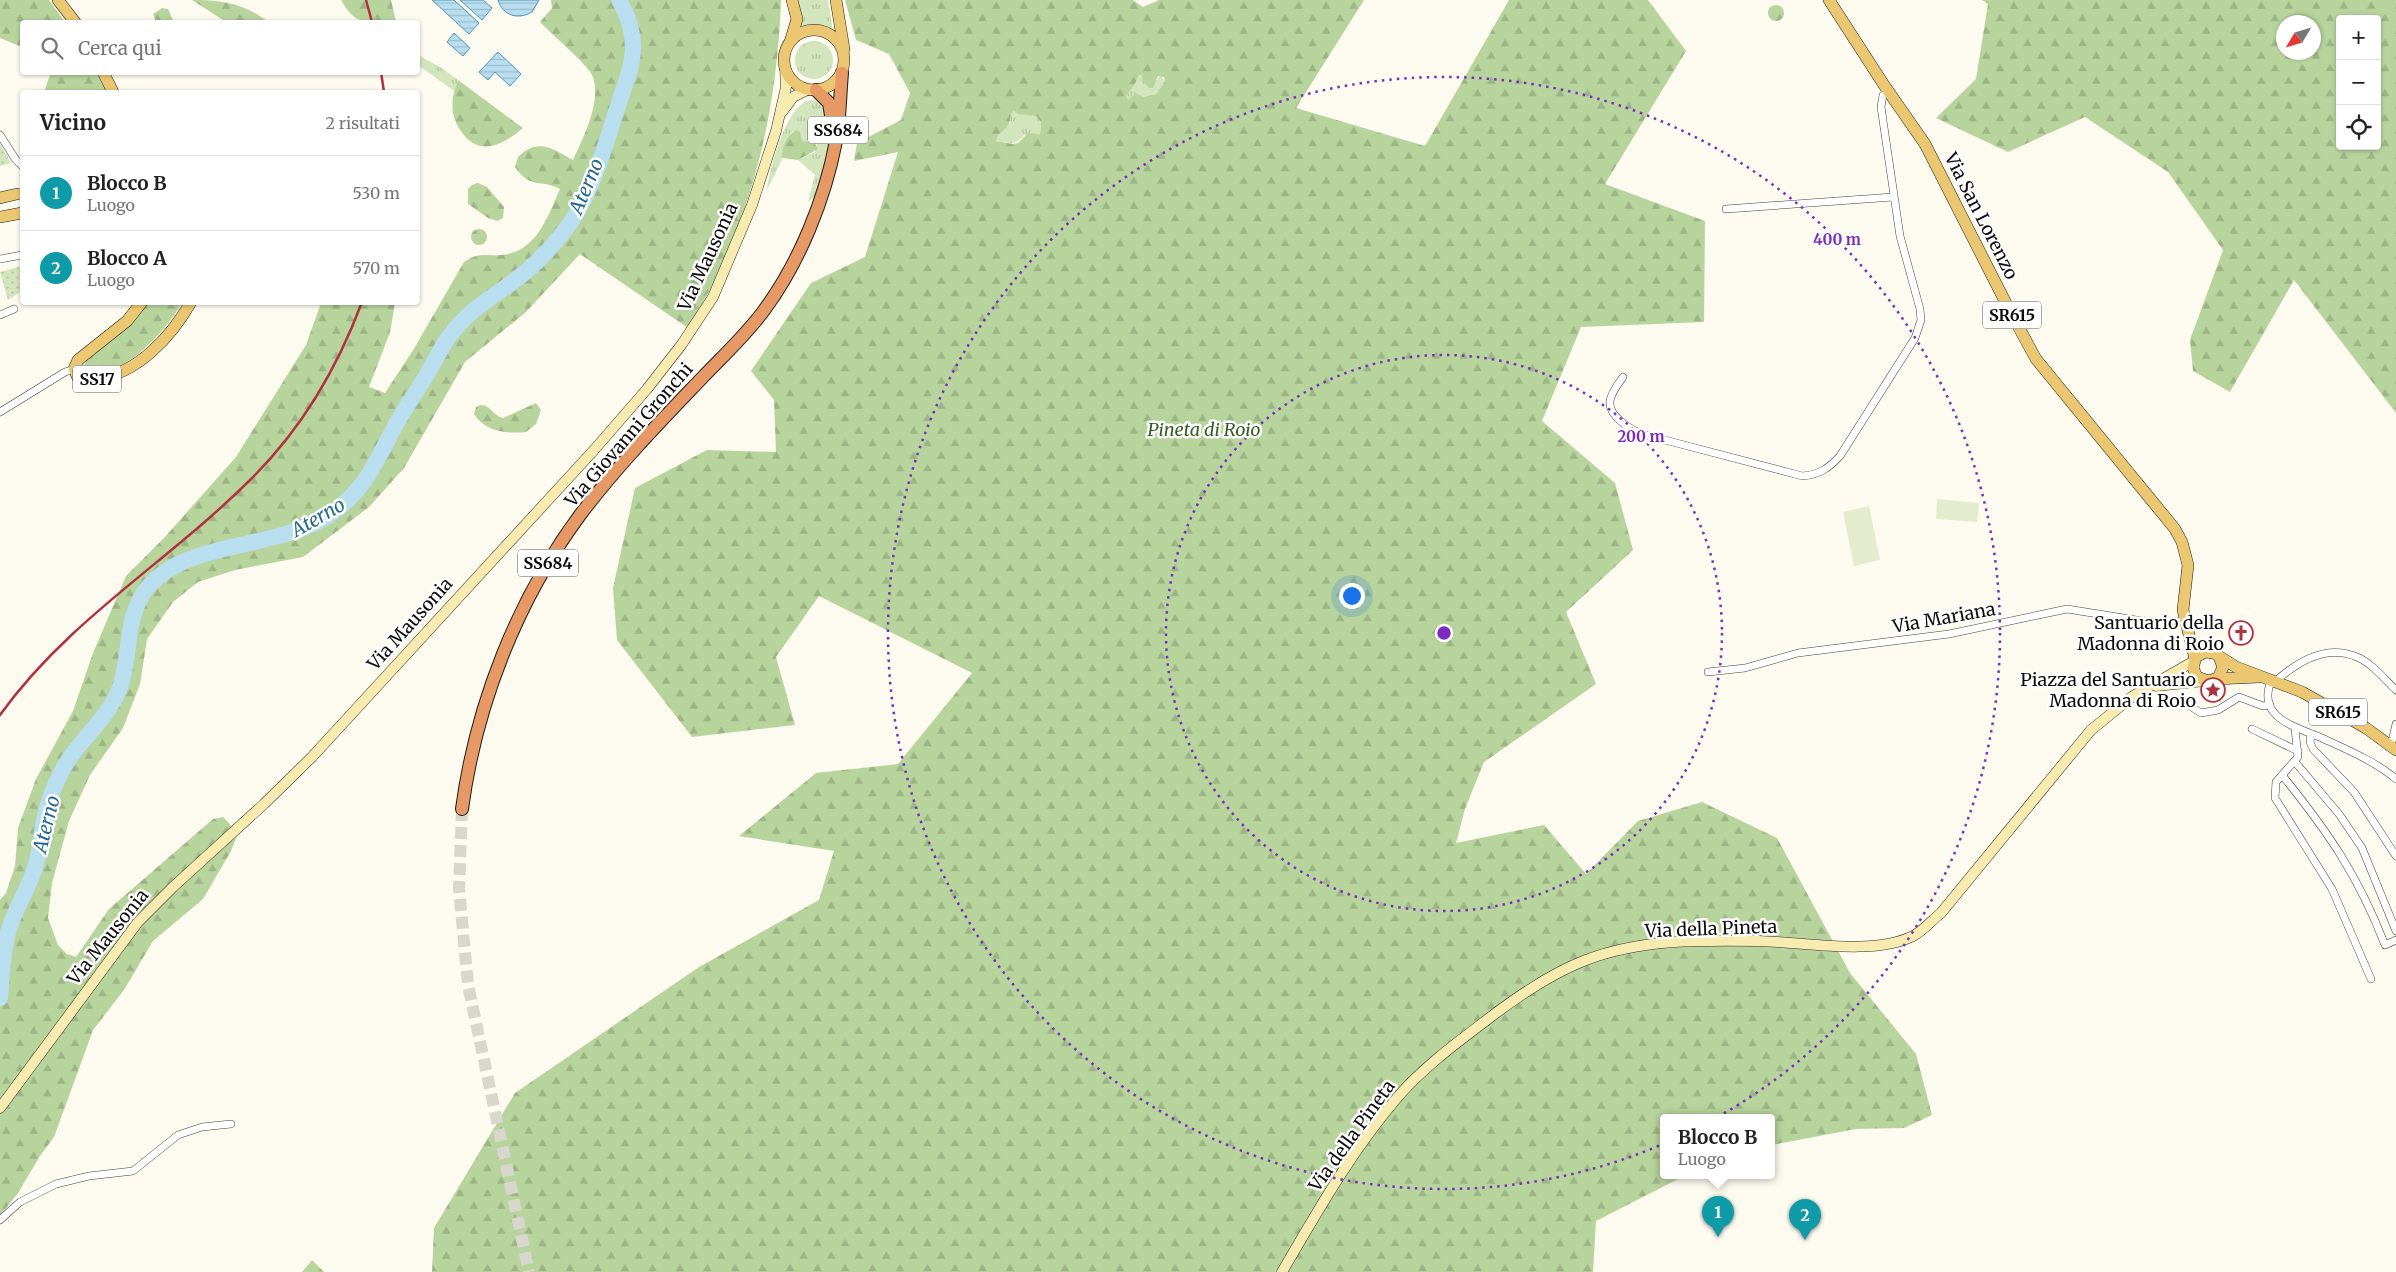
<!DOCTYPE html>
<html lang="it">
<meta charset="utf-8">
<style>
:root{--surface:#fff;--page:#f6f6f6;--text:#222;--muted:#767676;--line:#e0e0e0;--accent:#b45309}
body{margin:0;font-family:Merriweather,serif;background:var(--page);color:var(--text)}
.controls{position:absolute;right:15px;top:15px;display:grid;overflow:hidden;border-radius:5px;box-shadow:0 1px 4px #0004}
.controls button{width:45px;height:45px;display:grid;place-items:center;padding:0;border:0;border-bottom:1px solid var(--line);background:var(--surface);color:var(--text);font:25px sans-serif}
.compass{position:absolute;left:2276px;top:15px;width:45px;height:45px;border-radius:50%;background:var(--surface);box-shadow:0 1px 4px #0004;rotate:232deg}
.you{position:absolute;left:1351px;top:595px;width:18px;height:18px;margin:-12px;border:4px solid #fff;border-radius:50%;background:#1a73e8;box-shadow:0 0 0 8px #1a73e833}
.badge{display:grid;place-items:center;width:32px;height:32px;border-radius:50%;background:var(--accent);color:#fff;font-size:16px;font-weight:700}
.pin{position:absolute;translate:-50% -41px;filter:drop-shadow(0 1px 2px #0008)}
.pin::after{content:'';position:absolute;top:26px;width:18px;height:15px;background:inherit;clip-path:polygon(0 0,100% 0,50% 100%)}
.popup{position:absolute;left:1660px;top:1114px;width:115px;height:65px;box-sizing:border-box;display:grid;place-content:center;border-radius:5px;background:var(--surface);filter:drop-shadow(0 1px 4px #0005);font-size:16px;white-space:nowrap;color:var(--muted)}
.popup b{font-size:19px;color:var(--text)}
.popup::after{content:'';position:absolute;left:50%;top:100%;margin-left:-10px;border:10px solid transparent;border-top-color:var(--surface)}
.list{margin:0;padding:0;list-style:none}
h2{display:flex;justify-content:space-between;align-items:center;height:65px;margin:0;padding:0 20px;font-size:21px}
h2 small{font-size:16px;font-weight:400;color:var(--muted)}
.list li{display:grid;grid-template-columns:32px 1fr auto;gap:15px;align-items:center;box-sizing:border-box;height:75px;padding:0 20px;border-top:1px solid var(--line)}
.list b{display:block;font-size:19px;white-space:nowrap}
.list p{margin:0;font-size:16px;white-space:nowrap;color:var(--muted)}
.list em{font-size:16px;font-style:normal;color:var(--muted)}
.icon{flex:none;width:28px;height:28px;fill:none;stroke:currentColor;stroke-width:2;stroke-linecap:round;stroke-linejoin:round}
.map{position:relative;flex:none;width:2396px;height:1272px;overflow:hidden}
.search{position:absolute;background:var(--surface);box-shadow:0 1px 4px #0004;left:20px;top:20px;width:400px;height:55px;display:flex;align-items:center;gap:12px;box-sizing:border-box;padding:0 18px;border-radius:5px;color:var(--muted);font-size:19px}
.panel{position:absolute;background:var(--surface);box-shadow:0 1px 4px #0004;left:20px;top:90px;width:400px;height:215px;border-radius:5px}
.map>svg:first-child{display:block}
.grass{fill:url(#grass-tufts)}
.forest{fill:url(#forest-firs);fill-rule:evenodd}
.park{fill:url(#park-dots)}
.pitch{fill:#e3edcd}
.water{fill:url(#water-rules);stroke:#4796c0}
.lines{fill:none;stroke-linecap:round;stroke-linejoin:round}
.river{stroke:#b8def0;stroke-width:16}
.highway-tunnel{stroke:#d9d6cd;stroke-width:12;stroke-dasharray:12 6;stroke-linecap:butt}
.street-casing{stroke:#404040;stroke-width:8}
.secondary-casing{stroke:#2f2f2f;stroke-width:11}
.primary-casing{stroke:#1e1e1e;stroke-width:12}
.highway-casing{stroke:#1e1e1e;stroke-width:14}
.street{stroke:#fff;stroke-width:7}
.secondary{stroke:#f7ebb0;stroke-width:10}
.primary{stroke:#ebc771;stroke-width:11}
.highway{stroke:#e69964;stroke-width:12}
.rail{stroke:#af333f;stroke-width:2.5}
.ring{fill:none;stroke:#7b2cbf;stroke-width:2.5;stroke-dasharray:2.5 5}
.labels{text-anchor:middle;stroke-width:5;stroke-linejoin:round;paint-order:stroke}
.shield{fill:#fff;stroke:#565656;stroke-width:1}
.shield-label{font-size:16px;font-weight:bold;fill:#0d0d0d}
.street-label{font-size:18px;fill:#0d0d0d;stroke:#fff}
.park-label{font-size:18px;font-style:italic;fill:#335e24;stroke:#fff}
.poi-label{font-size:18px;fill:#0d0d0d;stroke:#fff;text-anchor:end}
.water-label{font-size:19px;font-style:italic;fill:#236892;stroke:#fff}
.centre{fill:#7b2cbf;stroke:#fff;stroke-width:2.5}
.ring-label{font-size:15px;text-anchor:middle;font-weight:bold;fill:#7b2cbf;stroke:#fff;stroke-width:5;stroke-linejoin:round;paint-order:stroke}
</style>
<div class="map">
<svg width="2396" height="1272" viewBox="0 0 2396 1272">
<defs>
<pattern id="grass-tufts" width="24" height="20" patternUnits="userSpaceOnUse" patternTransform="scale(1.25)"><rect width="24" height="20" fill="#d3e5bc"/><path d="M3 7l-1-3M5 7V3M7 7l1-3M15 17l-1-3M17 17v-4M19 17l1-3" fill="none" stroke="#b4c3a0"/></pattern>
<pattern id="forest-firs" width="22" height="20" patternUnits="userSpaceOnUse" patternTransform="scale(1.25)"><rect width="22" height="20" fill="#b8d49d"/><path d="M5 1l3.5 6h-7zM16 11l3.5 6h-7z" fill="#9db586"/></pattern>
<pattern id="park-dots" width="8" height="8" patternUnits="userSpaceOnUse" patternTransform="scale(1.25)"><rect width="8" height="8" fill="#d3e5bc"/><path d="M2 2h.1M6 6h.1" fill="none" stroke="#b4c3a0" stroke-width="1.8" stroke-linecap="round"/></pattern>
<pattern id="water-rules" width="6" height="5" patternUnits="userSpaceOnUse" patternTransform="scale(1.25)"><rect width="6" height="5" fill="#b8def0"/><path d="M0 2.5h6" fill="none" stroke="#9dbdcd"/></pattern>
</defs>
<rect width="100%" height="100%" fill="#fdfaef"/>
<g class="grass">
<path d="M798 0H828L833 32 822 27 803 28Z"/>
<circle cx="814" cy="60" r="19"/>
<path d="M418 55 440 67 458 80 454 91 418 65Z"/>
<path d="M1139 75H1142L1156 81 1160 75 1165 81 1156 94 1144 97 1136 93 1128 101 1125 96 1135 84Z"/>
<path d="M810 100C815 100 821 101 824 106 836 121 825 177 817 194 815 197 811 199 808 202L815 175 798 160 815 152 817 145 814 142 802 141 793 131C785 142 785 150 781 161 777 171 771 181 767 190 770 168 786 105 810 100Z"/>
<path d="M1014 111 1036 116 1041 122 1040 134 1024 135C1017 146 1008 143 997 141L995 138C1004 127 1010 131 1011 114Z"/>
</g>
<g class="forest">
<path d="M0 0H49L65 22H22V47L0 38Z"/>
<path d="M192 0C221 0 244 3 268 22H226Z"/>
<path d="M341 0H391L396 22C369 23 356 27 341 0Z"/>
<path d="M551 0H781C777 117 750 228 688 328L580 254 526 312 465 362 404 468 369 507 303 557 235 570 198 582 173 602 147 639 140 684 123 728 90 775 69 821 52 883 48 918 58 945 67 954 76 957 109 909 213 819 223 817 230 824 236 838 231 851 203 899 153 941 124 990 93 1030 54 1137 40 1156 18 1193 0 1216V900L6 893 15 866 18 828 36 779 73 711 93 653 126 576 164 538 236 457 306 345 321 303H395L390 332 369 387 385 393 415 347 464 262C479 252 484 256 501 255 536 253 548 216 560 189 540 178 532 191 515 167L518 157C538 137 553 149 573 160 583 138 603 99 592 75 588 65 549 32 540 22L552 8Z"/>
<path d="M845 0H1133L1143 7 1159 0H1364L1296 108 1425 146 1509 0H1648L1686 51 1605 184 1705 221 1704 322 1581 327 1542 421 1615 483 1633 550 1566 612 1596 684 1484 762 1465 809 1456 843 1544 825 1586 874 1638 821 1702 802 1777 838 1850 973 1916 1054 1932 1115 1904 1128 1856 1129 1772 1145V1118H1664V1176H1684L1596 1221 1593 1272H432L434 1228 515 1093 699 967 819 900 834 851 739 836 816 773 898 764 972 673 819 596 776 657 795 725 692 737 617 640 613 588 635 488 707 450 776 452 774 400 751 371 811 283 865 257 898 152 854 161 857 143 901 120 910 93 889 54 856 40ZM1139 75H1142L1143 81 1149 88H1153L1158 76 1164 77 1165 81 1156 94 1144 97 1136 93 1128 100 1126 96 1135 84ZM1014 111 1018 114 1036 116 1041 122 1040 134 1028 133 1018 143 1013 144 996 141 998 135C1007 128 1010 126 1011 114Z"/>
<path d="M1982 0H2396V413L2294 280 2230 392 2193 371 2190 340 2223 250 2168 172 2085 117 2008 152 1936 118 1976 79 1988 4ZM2340 19H2377V146H2340ZM2284 22H2314V52H2284Z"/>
<circle cx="1776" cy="13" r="8"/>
<path d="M162 8 168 9 174 22H156L153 14Z"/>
<path d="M51 72 96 73 107 92H44Z"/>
<path d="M458 80 523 128C503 145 479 158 461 131 449 114 451 98 458 80Z"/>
<path d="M797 130 800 132 802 141 814 142 818 149 798 160 782 158C781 148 787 134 797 130Z"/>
<path d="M478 183 487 187 504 207 503 218 498 221 488 218 468 204V189L472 185Z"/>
<circle cx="479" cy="237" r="8"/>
<path d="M147 303H182C166 331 121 381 84 374L82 369 86 361 125 329Z"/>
<path d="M536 403 541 410 536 424 526 432C508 434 485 432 474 414L476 407C489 400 492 416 503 418Z"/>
<path d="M312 1260 324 1272H302Z"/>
</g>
<g class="park">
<path d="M0 144 11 163 0 166Z"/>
<path d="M22 266V291L8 300 0 272Z"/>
</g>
<g class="pitch">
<path d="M1937 499 1979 503 1977 522 1936 519Z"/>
<path d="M1869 506 1880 560 1854 566 1843 512Z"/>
</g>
<g class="water">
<path d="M432 0H454L479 23 469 34Z"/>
<path d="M460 0H483L492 8 482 20Z"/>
<path d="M498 0H539L532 12C518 20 503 16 498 0Z"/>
<path d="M454 33 470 48 463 56 447 42Z"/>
<path d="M498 52 521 74 510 86 495 72 488 80 479 72Z"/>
</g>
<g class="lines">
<path class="river" d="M0 998C2 975 2 951 9 929 16 906 30 887 36 864 40 850 41 835 44 821 47 802 55 784 64 767 80 739 106 721 119 690 132 658 123 617 148 587 189 539 275 551 329 515 367 490 377 458 399 419 407 405 417 391 426 376 433 364 440 350 448 338 467 312 485 302 510 284 527 272 543 257 556 241 591 203 603 151 619 103 624 86 633 67 633 48 633 30 628 15 619 0"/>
<path class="highway-tunnel" d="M462 809 459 888 468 985 529 1272"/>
<g class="street-casing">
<g id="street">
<path d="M0 135 16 160 22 166"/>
<path d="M1726 209 1893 197"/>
<path d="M0 259 22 255"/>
<path d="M0 315 14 309"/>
<path d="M1623 377C1618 384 1611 393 1610 401 1608 416 1630 429 1642 434L1802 476C1819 475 1829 468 1840 456L1915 338 1921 320 1920 309 1900 236 1881 107 1883 95 1887 91"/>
<path d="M0 412 65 372 74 369"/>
<path d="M1708 672 1745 668 1798 653 1949 634 2067 609 2161 624 2185 620"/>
<path d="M2272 679C2254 719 2298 727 2324 739 2348 750 2376 762 2396 779"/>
<path d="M2276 681C2298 661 2327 644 2357 657 2372 663 2385 680 2396 690"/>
<path d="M2187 704 2201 713 2218 710 2239 697 2263 706 2270 705"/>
<path d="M2252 729 2298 751"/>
<path d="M2295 729 2298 757 2276 782 2275 798 2332 889 2371 979"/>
<path d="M2311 734 2310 742 2313 749 2354 792 2396 856"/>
<path d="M2391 746 2396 724"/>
<path d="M2295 762 2339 814 2362 848 2396 931"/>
<path d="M2282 775C2328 832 2358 875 2385 945L2396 940"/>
<path d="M0 1220 20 1202 56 1184 89 1176 133 1171 178 1135 202 1127 231 1124"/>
</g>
</g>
<g class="secondary-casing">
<g id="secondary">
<path d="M782 112 793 97 807 90"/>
<path d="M2156 686 2205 681"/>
<path d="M0 1108 138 922 173 887 264 804 312 757 594 450 647 389 682 344 713 297 752 205 776 131 786 87 785 68"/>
<path d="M1282 1272C1317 1212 1351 1152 1396 1099 1423 1067 1459 1041 1492 1016 1521 994 1552 973 1586 960 1640 939 1702 940 1759 941 1804 942 1873 956 1913 936 1923 931 1932 920 1941 913L2091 730 2133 696 2194 661"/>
</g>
</g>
<g class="primary-casing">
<g id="primary">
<path d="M58 0 75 22"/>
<path d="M836 0 844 49"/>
<path d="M1829 0 1884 85 1925 144 2012 315 2036 359 2175 529 2182 542 2188 565 2183 610 2195 659"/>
<circle cx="814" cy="60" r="30"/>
<path d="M791 39 797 19 792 0"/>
<path d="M103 72 113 92"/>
<path d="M0 198 17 194"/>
<path d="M0 217 22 213"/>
<path d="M142 302 127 321 78 360 74 369 78 378C85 381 90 380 97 379 138 373 171 337 191 302"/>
<path d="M2219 657 2223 667 2218 678 2208 681 2197 677 2193 668 2196 657 2205 652 2214 653 2236 667 2302 692 2366 728 2396 750"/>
<path d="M2216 679 2259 677"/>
</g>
</g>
<g class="highway-casing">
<g id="highway">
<path d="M816 90 829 103 832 121"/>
<path d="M462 809C476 705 517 600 580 515 617 466 660 422 702 378 723 356 747 334 765 309 800 261 825 199 836 141 840 118 840 95 842 73"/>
</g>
</g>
<use href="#street" class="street"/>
<use href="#secondary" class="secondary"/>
<use href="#primary" class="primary"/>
<use href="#highway" class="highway"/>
<g class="rail">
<path d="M366 0 372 22"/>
<path d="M381 72 384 92"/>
<path d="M0 715C69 619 168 562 250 480 301 430 337 369 362 302"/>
</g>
</g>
<g class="ring">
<circle cx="1444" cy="633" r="278"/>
<circle cx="1444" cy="633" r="556"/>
</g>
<defs>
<g id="church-ring" transform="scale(1.25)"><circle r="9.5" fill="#fff" stroke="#af333f" stroke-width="1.5"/><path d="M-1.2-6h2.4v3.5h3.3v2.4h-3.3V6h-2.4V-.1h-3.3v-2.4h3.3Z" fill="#af333f"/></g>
<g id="sight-ring" transform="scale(1.25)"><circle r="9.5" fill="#fff" stroke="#af333f" stroke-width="1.5"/><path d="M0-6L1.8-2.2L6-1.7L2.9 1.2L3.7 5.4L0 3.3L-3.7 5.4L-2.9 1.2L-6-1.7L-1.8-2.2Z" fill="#af333f"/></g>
</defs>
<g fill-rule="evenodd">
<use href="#church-ring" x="2241" y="633"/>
<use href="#sight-ring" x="2213" y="690"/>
</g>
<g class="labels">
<g class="shield">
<rect x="808" y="116.5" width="60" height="27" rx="4"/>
<rect x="1983" y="301.5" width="58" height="27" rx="4"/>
<rect x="73" y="365.5" width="48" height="27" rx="4"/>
<rect x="518" y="549.5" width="60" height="27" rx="4"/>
<rect x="2309" y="698.5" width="58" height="27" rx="4"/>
</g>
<g class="shield-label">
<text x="838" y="136">SS684</text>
<text x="2012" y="321">SR615</text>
<text x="97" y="385">SS17</text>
<text x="548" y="569">SS684</text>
<text x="2338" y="718">SR615</text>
</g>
<g class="street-label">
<text transform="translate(1981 216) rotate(63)" y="6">Via San Lorenzo</text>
<text transform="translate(708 257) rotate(-65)" y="6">Via Mausonia</text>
<text transform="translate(629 435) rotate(-49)" y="6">Via Giovanni Gronchi</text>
<text transform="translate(1944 618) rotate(-10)" y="6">Via Mariana</text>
<text transform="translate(410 624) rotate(-48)" y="6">Via Mausonia</text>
<text transform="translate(1711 929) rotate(-2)" y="6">Via della Pineta</text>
<text transform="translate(108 937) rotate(-51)" y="6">Via Mausonia</text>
<text transform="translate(1352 1136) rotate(-54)" y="6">Via della Pineta</text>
</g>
<g class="park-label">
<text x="1204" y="436">Pineta di Roio</text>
</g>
<g class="poi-label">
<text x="2224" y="629">Santuario della<tspan x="2224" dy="21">Madonna di Roio</tspan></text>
<text x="2196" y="686">Piazza del Santuario<tspan x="2196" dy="21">Madonna di Roio</tspan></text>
</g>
<g class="water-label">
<text transform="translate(586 186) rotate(-67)" y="7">Aterno</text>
<text transform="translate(318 517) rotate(-30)" y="7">Aterno</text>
<text transform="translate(46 824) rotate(-76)" y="7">Aterno</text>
</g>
</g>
<circle cx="1444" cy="633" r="8" class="centre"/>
<g class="ring-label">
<text x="1837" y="245">400 m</text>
<text x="1641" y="442">200 m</text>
</g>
</svg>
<div class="controls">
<button>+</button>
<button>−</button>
<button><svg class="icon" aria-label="locate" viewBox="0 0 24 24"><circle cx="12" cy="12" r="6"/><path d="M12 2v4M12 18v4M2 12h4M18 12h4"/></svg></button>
</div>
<svg class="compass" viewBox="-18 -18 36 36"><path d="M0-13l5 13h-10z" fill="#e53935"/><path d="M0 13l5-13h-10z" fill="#767676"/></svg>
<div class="you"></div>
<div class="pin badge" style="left:1718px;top:1237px;background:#0f9aa8">1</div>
<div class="popup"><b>Blocco B</b>Luogo</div>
<div class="pin badge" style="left:1805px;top:1240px;background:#0f9aa8">2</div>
<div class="search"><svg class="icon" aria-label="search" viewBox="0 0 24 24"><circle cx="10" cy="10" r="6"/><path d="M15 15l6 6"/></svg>Cerca qui</div>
<section class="panel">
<h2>Vicino<small>2 risultati</small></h2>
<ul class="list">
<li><span class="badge" style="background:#0f9aa8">1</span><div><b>Blocco B</b><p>Luogo</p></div><em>530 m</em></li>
<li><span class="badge" style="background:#0f9aa8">2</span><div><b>Blocco A</b><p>Luogo</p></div><em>570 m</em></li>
</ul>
</section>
</div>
